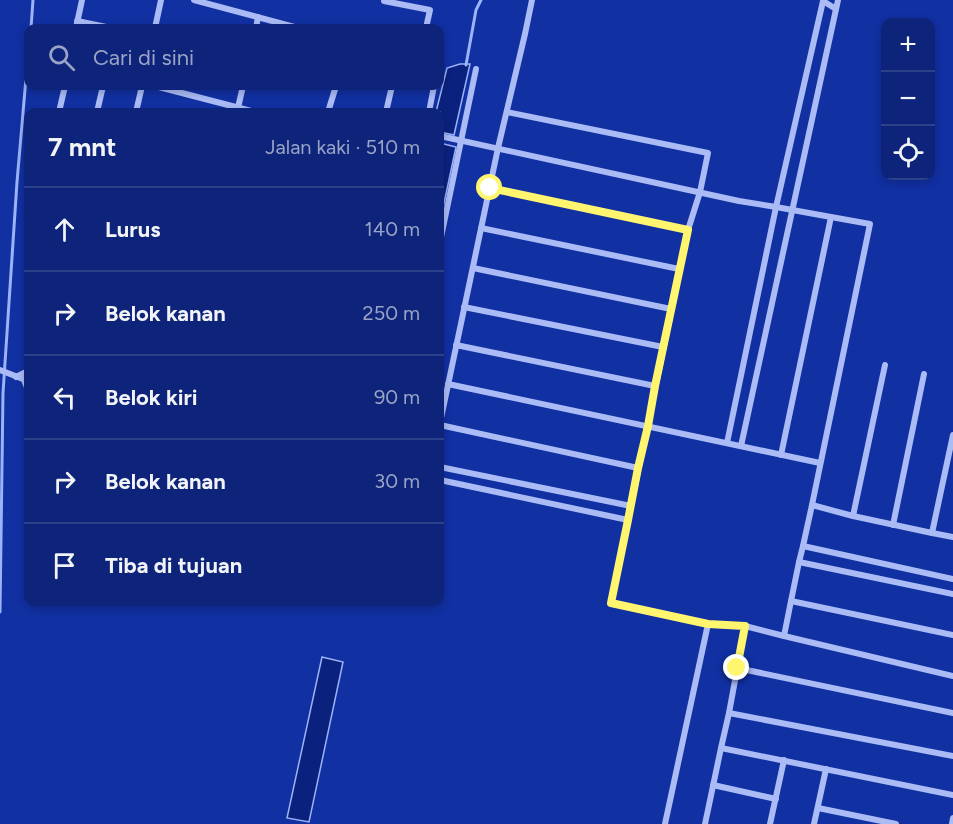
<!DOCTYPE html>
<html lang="id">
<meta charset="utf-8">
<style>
:root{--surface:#0d247a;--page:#1b3081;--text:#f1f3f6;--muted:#9aa4c7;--line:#2d418b}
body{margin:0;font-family:Figtree,sans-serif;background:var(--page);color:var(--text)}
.controls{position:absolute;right:18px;top:18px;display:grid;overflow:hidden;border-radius:12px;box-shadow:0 3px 9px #0003}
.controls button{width:54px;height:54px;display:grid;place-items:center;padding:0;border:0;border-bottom:2px solid var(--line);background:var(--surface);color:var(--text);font:30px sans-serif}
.stop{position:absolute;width:18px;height:18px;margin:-14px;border:4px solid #fff56e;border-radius:50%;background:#fff}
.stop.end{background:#fff56e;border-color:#fff;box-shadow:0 2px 6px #0008}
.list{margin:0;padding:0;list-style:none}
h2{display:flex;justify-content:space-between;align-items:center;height:78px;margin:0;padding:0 24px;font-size:26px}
h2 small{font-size:20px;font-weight:400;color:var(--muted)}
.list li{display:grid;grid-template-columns:39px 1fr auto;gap:18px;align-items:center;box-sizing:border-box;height:84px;padding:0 24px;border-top:2px solid var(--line)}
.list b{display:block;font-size:22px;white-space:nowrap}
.list em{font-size:20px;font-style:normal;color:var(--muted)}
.icon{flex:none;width:33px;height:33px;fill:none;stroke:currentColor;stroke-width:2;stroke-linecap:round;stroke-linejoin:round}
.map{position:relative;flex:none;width:953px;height:824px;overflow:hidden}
.search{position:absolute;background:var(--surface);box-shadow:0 3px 9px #0003;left:24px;top:24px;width:420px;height:66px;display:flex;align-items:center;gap:15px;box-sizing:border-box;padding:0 21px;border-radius:12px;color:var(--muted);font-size:22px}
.panel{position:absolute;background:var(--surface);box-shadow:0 3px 9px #0003;left:24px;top:108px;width:420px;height:498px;border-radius:12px}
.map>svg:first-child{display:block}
.water{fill:#0a227d;stroke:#9cb2f9;stroke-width:1.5}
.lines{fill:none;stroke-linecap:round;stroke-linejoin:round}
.stream{stroke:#9cb2f9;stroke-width:3}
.minor{stroke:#aabbf6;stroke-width:6}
.route{stroke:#fff56e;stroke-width:8}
</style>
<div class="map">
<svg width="953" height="824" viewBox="0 0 953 824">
<rect width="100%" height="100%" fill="#1130a2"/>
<g class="water">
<path d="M460 64H470L454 135 440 132V112H436L447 68Z"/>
<path d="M440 143 456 147 440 222Z"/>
<path d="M322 657 343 662 309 822 287 818Z"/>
</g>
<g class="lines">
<g class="stream">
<path d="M31 28 33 0"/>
<path d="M466 65 476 10 481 0"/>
<path d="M0 612 3 393 17 182 28 55"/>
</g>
<g class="minor">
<path d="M194 0 298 28"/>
<path d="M384 1 430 10 426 28"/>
<path d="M77 21 111 28"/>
<path d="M76 28 82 0"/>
<path d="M155 28 161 0"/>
<path d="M256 28 258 17"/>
<path d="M155 86 255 112"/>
<path d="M59 112 65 86"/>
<path d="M97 112 103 86"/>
<path d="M136 112 142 86"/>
<path d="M237 112 243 86"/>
<path d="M328 112 336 86"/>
<path d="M386 112 392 86"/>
<path d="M429 112 434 86"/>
<path d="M440 136 739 201 776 207 831 217 781 455"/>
<path d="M490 188 688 230"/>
<path d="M831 217 870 224 812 505 853 516 932 533 953 435"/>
<path d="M481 228 679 269"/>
<path d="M440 242 476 69"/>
<path d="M473 268 671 309"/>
<path d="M464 307 663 347"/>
<path d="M456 345 655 386"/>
<path d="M0 370 28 381"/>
<path d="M16 377 28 371"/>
<path d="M24 380 28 390"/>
<path d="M448 384 820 463"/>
<path d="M440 423 498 148 525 34 532 0"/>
<path d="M440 425 638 468"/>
<path d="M727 443 776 207 823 1 836 9"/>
<path d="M741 446 838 0"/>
<path d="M440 467 631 506 688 230 700 192 708 153 507 112"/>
<path d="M440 480 628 520"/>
<path d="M812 505 803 546 953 579"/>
<path d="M631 506 611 603 708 624 745 626 784 636"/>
<path d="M853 516 885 365"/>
<path d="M893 525 924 374"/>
<path d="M932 533 953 537"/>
<path d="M803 546 799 562 953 594"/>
<path d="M799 562 791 601 953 635"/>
<path d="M791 601 784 636 953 676"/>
<path d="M745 626 729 713 721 748 953 795"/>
<path d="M737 668 953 713"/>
<path d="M729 713 953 756"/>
<path d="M713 785 776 799"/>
<path d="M818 808 896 824"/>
<path d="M665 824 708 624"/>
<path d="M705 824 721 748"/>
<path d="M770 824 784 760"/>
<path d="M814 824 826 769"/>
<path d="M952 824 953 818"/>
</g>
</g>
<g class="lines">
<path class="route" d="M490 188 688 230 655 386 648 426 638 468 628 520 611 603 708 624 745 626 737 668"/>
</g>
</svg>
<div class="controls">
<button>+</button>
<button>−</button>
<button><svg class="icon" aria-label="locate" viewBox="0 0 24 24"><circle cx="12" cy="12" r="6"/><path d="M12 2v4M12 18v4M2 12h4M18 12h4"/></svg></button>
</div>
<div class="stop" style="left:490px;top:188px"></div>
<div class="stop end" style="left:737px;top:668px"></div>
<div class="search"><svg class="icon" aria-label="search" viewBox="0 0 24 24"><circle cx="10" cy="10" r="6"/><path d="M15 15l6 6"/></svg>Cari di sini</div>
<section class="panel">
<h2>7 mnt<small>Jalan kaki · 510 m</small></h2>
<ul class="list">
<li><svg class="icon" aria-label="ahead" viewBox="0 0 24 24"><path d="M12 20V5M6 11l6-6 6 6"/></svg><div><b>Lurus</b></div><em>140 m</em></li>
<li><svg class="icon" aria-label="right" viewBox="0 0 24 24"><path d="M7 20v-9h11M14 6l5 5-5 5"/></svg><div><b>Belok kanan</b></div><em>250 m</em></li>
<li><svg class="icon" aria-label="left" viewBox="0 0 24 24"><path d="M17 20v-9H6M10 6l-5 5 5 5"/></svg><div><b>Belok kiri</b></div><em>90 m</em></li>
<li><svg class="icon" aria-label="right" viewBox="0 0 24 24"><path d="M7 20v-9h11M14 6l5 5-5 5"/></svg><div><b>Belok kanan</b></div><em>30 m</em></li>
<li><svg class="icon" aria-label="arrive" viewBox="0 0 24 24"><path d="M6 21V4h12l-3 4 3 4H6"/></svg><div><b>Tiba di tujuan</b></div></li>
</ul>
</section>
</div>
